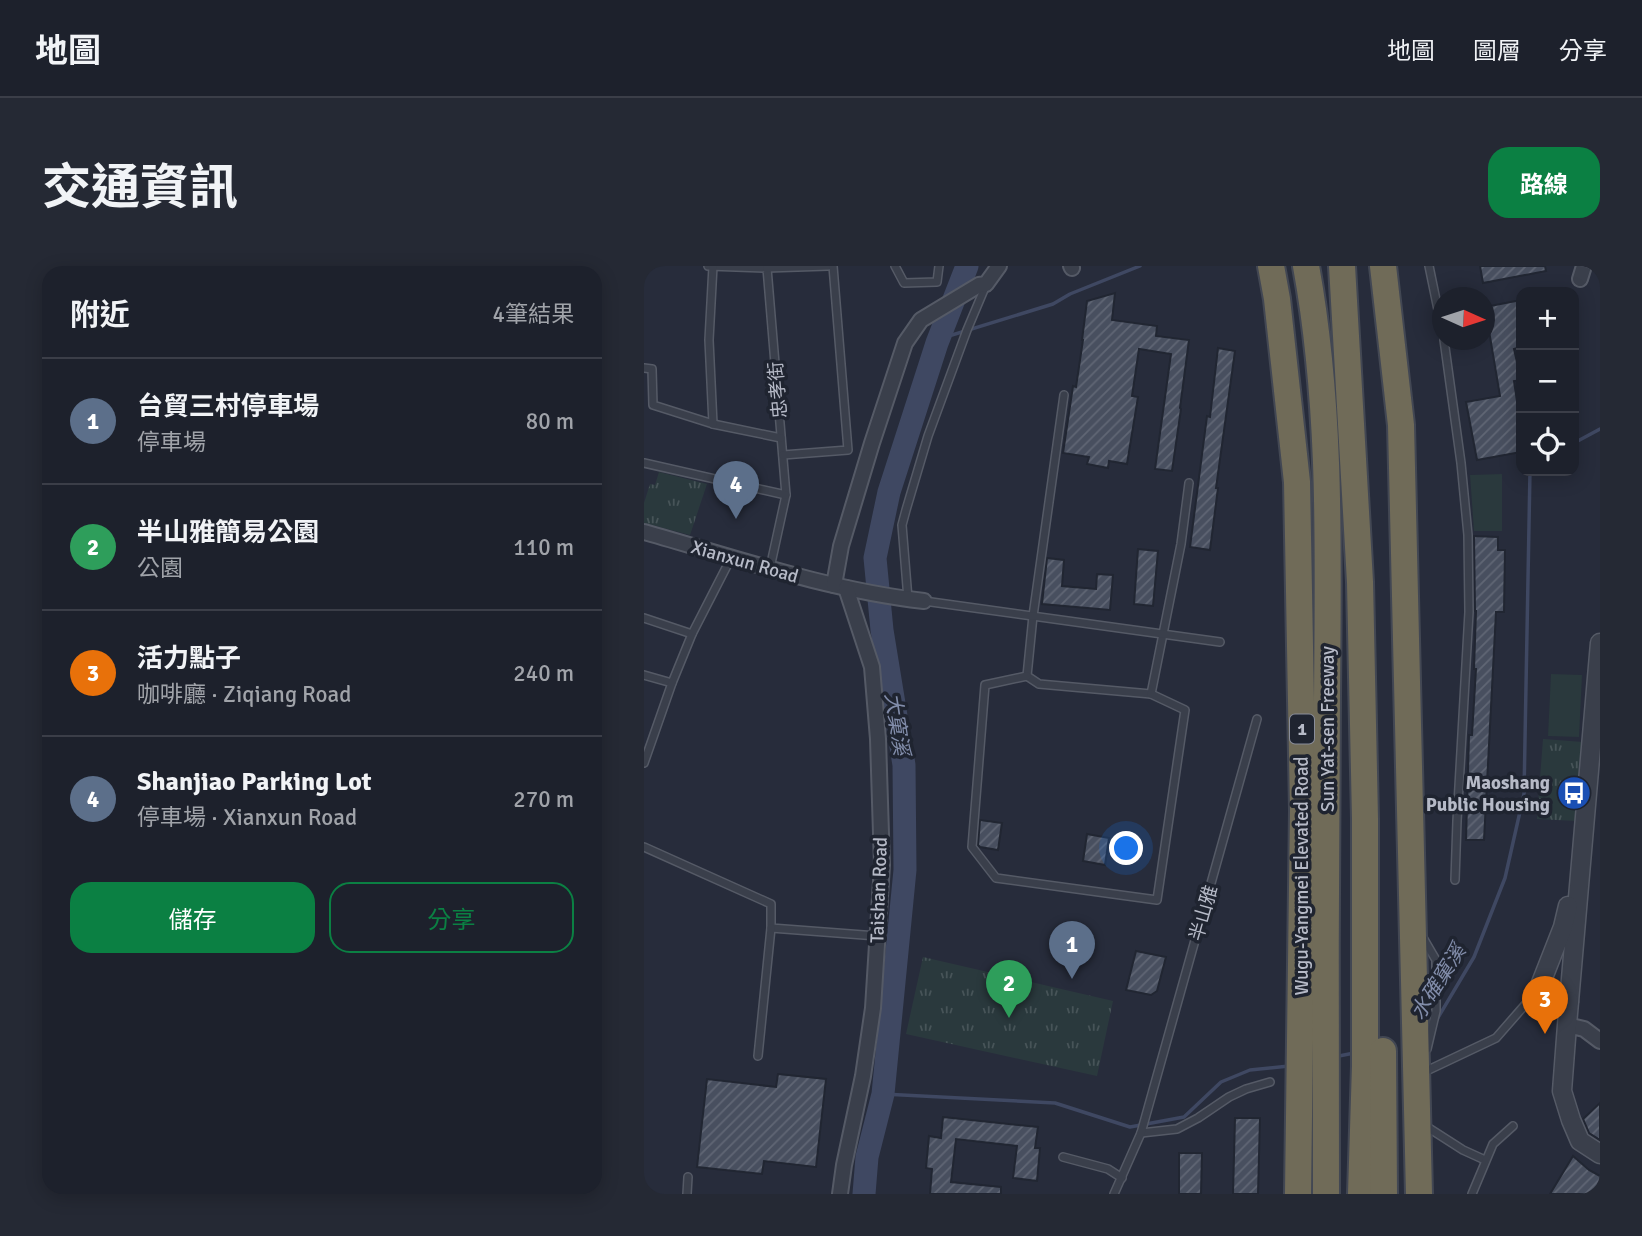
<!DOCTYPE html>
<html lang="zh-TW">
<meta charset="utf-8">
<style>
:root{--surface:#1d212c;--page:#252934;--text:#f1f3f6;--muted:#a0a3a9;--line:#3b3e48;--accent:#0b8043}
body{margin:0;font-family:Signika,"Noto Sans TC",sans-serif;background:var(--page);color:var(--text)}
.controls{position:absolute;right:21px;top:21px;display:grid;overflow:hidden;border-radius:14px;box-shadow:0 4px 18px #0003}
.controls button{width:63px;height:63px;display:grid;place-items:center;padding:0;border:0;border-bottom:2px solid var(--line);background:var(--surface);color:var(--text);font:35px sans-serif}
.compass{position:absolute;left:788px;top:21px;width:63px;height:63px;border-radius:50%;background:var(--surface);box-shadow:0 4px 18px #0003;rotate:93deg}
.you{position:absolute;left:483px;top:583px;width:24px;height:24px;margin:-18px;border:5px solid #fff;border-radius:50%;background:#1a73e8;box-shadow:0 0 0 10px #1a73e833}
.badge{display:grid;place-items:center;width:46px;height:46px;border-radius:50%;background:var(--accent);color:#fff;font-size:23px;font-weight:700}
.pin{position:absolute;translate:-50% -58px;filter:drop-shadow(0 2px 4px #0008)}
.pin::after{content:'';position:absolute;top:37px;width:24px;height:21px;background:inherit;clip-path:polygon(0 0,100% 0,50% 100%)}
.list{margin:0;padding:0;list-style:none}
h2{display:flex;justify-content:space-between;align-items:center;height:91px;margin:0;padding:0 28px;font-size:30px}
h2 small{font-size:23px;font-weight:400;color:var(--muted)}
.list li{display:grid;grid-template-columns:46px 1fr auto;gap:21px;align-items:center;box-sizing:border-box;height:126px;padding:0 28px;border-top:2px solid var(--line)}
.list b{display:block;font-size:26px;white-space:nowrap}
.list p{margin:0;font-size:23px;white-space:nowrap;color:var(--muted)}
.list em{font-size:23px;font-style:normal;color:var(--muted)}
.actions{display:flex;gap:14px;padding:21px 28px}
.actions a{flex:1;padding:16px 0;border:2px solid var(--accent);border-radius:21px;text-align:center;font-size:24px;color:var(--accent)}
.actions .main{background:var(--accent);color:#fff}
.icon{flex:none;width:38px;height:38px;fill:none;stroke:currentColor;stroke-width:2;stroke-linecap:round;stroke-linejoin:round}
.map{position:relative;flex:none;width:956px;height:928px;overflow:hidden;border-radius:21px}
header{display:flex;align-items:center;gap:42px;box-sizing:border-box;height:98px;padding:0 35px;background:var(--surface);border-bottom:2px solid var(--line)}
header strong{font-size:33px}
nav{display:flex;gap:38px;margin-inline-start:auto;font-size:24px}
.intro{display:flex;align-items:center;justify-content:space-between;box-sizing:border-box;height:168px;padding:0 42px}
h1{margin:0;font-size:49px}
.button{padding:18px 32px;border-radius:21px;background:var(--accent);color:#fff;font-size:24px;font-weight:700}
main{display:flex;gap:42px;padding:0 42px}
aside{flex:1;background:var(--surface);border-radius:21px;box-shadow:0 4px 18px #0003}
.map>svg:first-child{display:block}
.grass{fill:url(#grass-tufts)}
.pitch{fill:#2a393d}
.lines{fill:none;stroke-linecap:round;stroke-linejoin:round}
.stream{stroke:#3f4862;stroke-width:3.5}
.river{stroke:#3f4862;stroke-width:23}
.building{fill:url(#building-hatch);stroke:#212632;stroke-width:2}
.service-casing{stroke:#555a66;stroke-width:10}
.minor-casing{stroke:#555a66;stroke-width:18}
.tertiary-casing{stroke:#555a66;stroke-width:21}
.motorway-casing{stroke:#424753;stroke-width:30}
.service{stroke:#3a3f4b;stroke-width:7}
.minor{stroke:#3a3f4b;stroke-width:14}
.tertiary{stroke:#3a3f4b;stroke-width:18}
.motorway{stroke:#706b58;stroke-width:26}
.labels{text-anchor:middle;stroke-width:7;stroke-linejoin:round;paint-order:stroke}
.shield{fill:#1f2430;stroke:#898d9a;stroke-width:2}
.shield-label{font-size:18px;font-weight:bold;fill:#b6bac7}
.street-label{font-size:19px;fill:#b6bac7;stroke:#1f2430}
.poi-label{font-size:19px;font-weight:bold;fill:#b6bac7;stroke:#1f2430;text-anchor:end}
.water-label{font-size:21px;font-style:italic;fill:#828daa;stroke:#1f2430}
</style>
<header>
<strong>地圖</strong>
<nav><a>地圖</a><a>圖層</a><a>分享</a></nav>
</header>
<div class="intro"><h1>交通資訊</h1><a class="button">路線</a></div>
<main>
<aside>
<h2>附近<small>4筆結果</small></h2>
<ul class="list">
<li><span class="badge" style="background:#5c6f8a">1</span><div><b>台貿三村停車場</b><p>停車場</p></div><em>80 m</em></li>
<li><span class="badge" style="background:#2e9e5b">2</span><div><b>半山雅簡易公園</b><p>公園</p></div><em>110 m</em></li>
<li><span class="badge" style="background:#e8710a">3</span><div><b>活力點子</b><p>咖啡廳 · Ziqiang Road</p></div><em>240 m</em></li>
<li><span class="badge" style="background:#5c6f8a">4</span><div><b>Shanjiao Parking Lot</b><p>停車場 · Xianxun Road</p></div><em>270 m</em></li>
</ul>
<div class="actions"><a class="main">儲存</a><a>分享</a></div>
</aside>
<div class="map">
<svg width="956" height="928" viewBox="0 0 956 928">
<defs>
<pattern id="grass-tufts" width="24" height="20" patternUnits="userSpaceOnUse" patternTransform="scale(1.75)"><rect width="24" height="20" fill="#2a393d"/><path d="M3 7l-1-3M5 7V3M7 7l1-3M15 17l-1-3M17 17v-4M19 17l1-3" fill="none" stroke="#475458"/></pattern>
<pattern id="building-hatch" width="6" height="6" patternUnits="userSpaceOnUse" patternTransform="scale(1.75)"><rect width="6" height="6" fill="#484f5f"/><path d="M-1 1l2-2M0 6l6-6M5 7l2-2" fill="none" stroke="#606674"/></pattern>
</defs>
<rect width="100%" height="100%" fill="#272c3b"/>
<g class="grass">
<path d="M15 206 63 218 46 269 0 257V237L6 218 11 219Z"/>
<path d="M899 473 939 476 933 555 893 553Z"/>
<path d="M279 691 469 735 453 810 262 768Z"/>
</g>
<g class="pitch">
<path d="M858 208V265H830L826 209Z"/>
<path d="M907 408 938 409 935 471 904 470Z"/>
</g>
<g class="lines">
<g class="stream">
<path d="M295 73 409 38 426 28 496 0"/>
<path d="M930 177 956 163"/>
<path d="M792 755 830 691 861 612 880 528 886 205"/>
<path d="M690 791 710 787"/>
<path d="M239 828 411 837 486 861 540 851 577 816 606 804 645 800"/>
</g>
<path class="river" d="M220 928 223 891 239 828 261 604 260 499 238 364 231 292 245 226 293 77 323 0"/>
</g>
<g class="building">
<path d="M836 0H901L902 5 839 17Z"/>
<path d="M471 27 468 54 513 60 512 70 545 74 536 142 537 143 528 205 511 203 527 88 495 83 488 130 494 131 483 198 465 195 464 202 443 198 445 191 419 187 429 120 432 121 439 74H438L443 35Z"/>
<path d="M877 34V81L870 83 877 114 870 115 877 162V186L833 194 822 136 856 130 841 41Z"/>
<path d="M574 82 591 85 572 222H574L566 284 546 281 563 150 566 151Z"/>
<path d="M830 270 854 271V284H861L860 346H852L840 574H822L825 469H828L832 403H830L832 345H831Z"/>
<path d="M494 283 514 285 509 340 490 338Z"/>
<path d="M403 292 420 294 418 320 452 323 453 308 469 309 466 344 398 338Z"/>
<path d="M336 554 358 557 354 584 336 581 334 579Z"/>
<path d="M443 568 465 572 461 599 439 595Z"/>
<path d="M492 685 522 691 513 725 507 729 482 724Z"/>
<path d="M134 808 182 813 172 901 120 895 118 908 53 901 63 813 132 821Z"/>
<path d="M956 837V874L945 867 939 853Z"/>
<path d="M299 851 394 861 391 882H396L393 915 369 912 373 880 312 873 307 916 357 921V928H286L288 903 282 902 285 870 297 872Z"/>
<path d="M591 852H616L614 928H589Z"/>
<path d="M535 887H558L557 928H535Z"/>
<path d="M929 890 945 904 956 910V928H906Z"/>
</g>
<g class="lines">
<g class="service-casing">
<g id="service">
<path d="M64 0 123 2 142 229 126 302"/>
<path d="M123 0V2L184 0"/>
<path d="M251 0 260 17 293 16 295 0"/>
<path d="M785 0 799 68"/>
<path d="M800 74 817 197 824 269 825 346 813 555 811 614"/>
<path d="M0 102 8 103 9 139 69 158 137 172"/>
<path d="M420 129 389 350 383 410 395 418 507 428 537 278 545 217"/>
<path d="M69 158 65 74 69 0"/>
<path d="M139 189 204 184 189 0"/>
<path d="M0 197 142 229"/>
<path d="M264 333 258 259 262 244 284 170 323 64 342 19"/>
<path d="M280 335 576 376"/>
<path d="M0 352 48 368"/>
<path d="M0 409 28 417"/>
<path d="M383 410 341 419 328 581 352 612 513 634 541 444 507 428"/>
<path d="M0 497 28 417 48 368 87 292"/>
<path d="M0 581 127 638V662L233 670"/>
<path d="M778 670 792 694V745L783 783"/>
<path d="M114 790 127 662"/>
<path d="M778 807 852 772 894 724"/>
<path d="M780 859 819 884 841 894"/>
<path d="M497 867 533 863 554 852 585 831 602 823 626 816"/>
<path d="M419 891 464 903 478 912"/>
<path d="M43 928 44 911"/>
<path d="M470 928 497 867 613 453"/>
<path d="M828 928 849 878 869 860"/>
</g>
</g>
<g class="minor-casing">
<g id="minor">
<path d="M427 0 428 2"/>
<path d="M936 13 940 0"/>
<path d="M0 266C92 292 184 324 280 335"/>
<path d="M190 319 197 280 228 177 261 77 277 54 335 19 342 18 355 0"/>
<path d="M923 759 940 763 956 775"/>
<path d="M196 928 200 899 219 810 229 742 238 599 234 473 228 401 202 322"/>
</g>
</g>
<g class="tertiary-casing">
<g id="tertiary">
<path d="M956 377 923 759 918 825 927 854 936 875 956 888"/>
<path d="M924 640 919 661 895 722 908 733 925 735"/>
</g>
</g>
<g class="motorway-casing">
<g id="motorway">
<path d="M627 0 633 33 653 216 659 544 654 928"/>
<path d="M662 0C688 142 684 288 683 432 682 597 681 763 682 928"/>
<path d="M698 0 716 316 721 553V800L717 928"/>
<path d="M739 0 757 159 775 928"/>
<path d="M739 785 740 928"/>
</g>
</g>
<use href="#service" class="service"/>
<use href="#minor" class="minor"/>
<use href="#tertiary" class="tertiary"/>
<use href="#motorway" class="motorway"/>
</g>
<defs>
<g id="bus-disc" transform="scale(1.75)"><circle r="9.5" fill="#1a4fb4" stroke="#1f2430"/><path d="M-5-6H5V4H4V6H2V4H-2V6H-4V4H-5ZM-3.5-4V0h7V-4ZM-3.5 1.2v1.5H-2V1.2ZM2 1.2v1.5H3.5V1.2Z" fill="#fff"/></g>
</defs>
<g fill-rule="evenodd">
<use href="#bus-disc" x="930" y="527"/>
</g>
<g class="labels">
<rect class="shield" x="646" y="448.5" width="24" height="29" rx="5"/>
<g class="shield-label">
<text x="658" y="469">1</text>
</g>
<g class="street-label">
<text transform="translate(133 124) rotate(-95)" y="7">忠孝街</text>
<text transform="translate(101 295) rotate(16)" y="7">Xianxun Road</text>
<text transform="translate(683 463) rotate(-90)" y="7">Sun Yat-sen Freeway</text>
<text transform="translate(657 610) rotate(-90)" y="7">Wugu-Yangmei Elevated Road</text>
<text transform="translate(234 624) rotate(-88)" y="7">Taishan Road</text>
<text transform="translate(559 647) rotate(-74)" y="7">半山雅</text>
</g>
<g class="poi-label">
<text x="906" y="523">Maoshang<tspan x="906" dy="22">Public Housing</tspan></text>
</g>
<g class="water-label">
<text transform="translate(253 458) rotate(81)" y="7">大窠溪</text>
<text transform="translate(794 716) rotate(-58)" y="7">水確窠溪</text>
</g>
</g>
</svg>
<div class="controls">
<button>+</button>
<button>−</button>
<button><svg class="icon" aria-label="locate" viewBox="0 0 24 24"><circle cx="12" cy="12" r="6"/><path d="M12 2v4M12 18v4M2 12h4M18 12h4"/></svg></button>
</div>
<svg class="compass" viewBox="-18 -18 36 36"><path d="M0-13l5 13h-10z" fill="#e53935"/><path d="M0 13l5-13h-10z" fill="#a0a3a9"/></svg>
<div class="you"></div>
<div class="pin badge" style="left:428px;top:713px;background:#5c6f8a">1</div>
<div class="pin badge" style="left:365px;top:752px;background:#2e9e5b">2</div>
<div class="pin badge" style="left:901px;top:768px;background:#e8710a">3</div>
<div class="pin badge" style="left:92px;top:253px;background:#5c6f8a">4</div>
</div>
</main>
